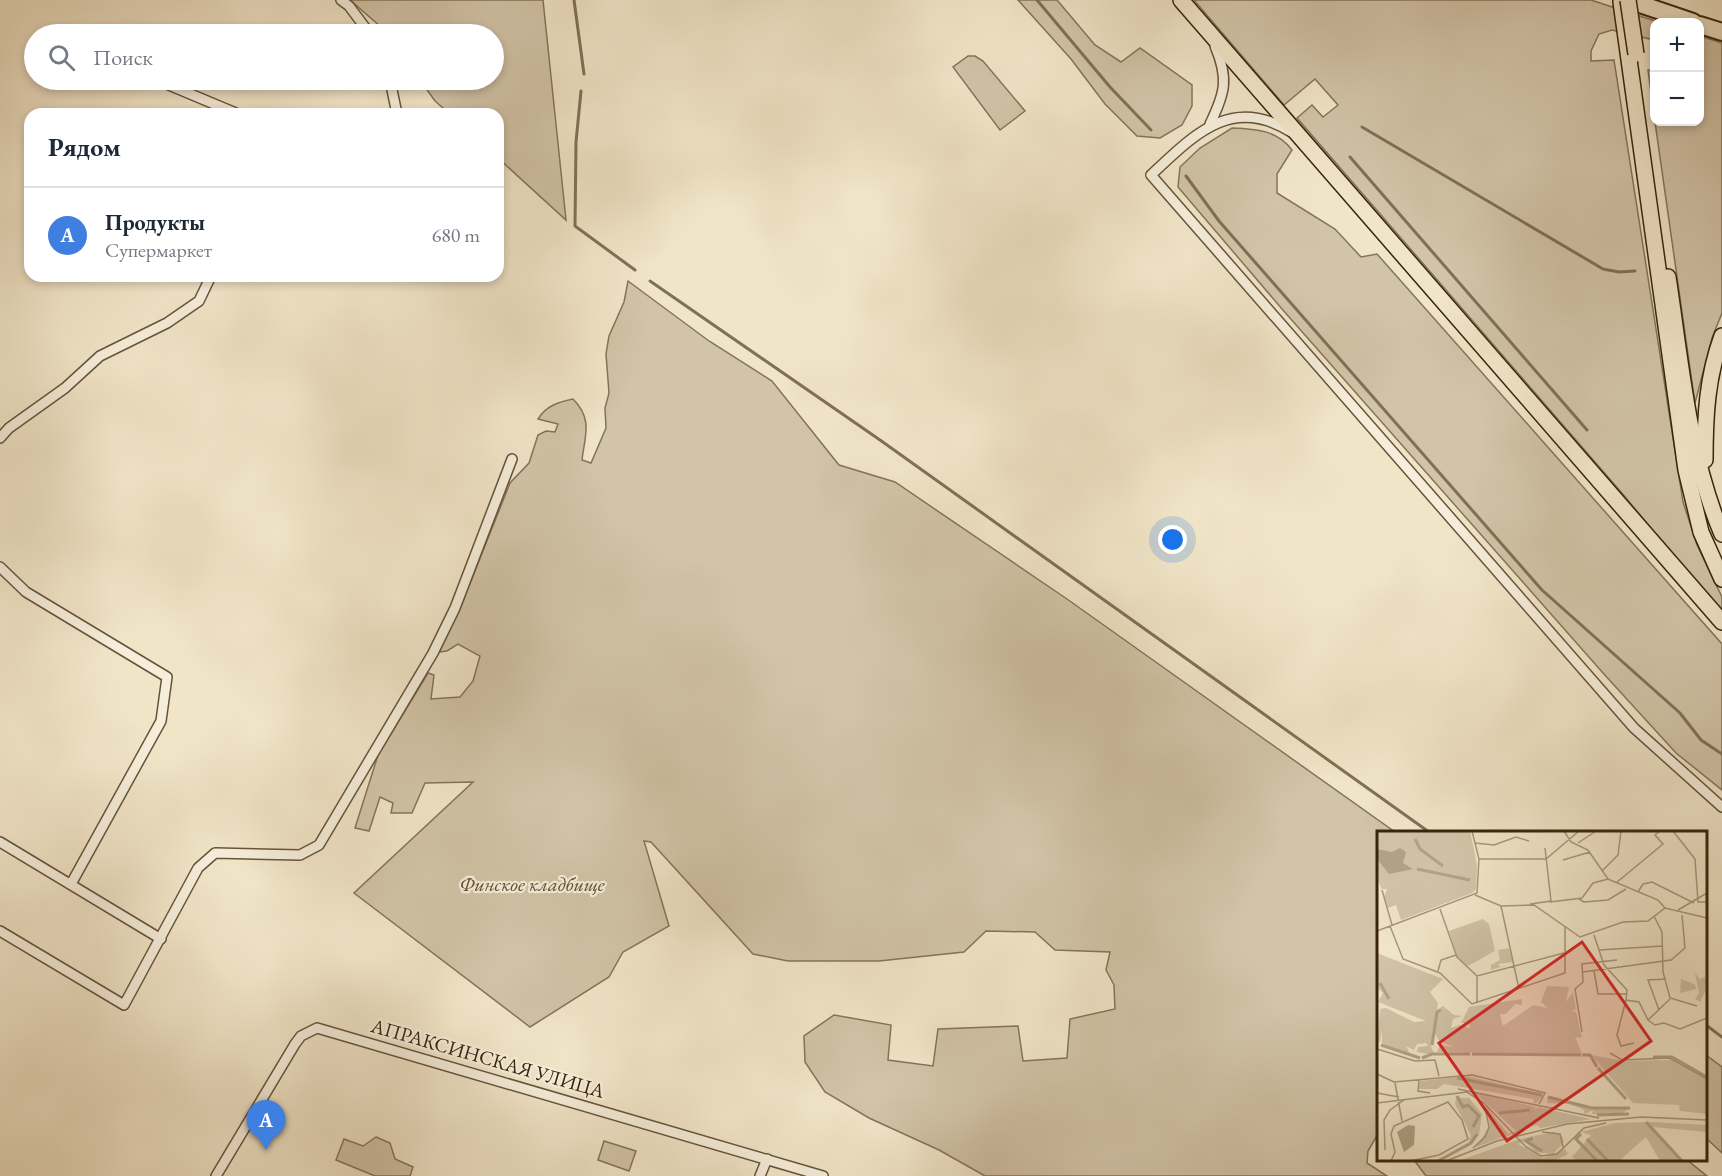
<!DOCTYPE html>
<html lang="ru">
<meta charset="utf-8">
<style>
:root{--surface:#fff;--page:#f6f6f7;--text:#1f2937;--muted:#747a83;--line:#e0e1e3;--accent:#8f2418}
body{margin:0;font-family:"EB Garamond",serif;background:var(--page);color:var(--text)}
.controls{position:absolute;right:18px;top:18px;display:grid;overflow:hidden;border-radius:12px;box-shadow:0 3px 9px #0003}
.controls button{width:54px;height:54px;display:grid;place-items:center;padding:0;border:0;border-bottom:2px solid var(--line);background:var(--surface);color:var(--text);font:30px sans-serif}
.you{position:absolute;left:1173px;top:540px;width:21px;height:21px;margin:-15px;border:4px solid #fff;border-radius:50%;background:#1a73e8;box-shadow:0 0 0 9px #1a73e833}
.badge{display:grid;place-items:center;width:39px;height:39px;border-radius:50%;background:var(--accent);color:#fff;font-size:20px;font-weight:700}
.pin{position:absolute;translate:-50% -50px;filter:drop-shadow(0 2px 3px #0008)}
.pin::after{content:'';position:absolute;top:32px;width:21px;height:18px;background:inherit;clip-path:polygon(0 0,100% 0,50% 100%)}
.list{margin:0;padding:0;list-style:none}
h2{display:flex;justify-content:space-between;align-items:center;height:78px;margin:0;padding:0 24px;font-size:26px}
h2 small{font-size:20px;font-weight:400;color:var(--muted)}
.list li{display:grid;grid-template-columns:39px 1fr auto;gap:18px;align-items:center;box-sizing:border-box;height:96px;padding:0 24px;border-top:2px solid var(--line)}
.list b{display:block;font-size:22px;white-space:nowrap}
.list p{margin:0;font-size:20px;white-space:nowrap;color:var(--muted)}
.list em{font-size:20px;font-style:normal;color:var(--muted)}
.icon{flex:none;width:33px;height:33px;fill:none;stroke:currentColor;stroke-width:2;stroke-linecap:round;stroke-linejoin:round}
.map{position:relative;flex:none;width:1722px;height:1176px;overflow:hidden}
.search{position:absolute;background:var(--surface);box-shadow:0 3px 9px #0003;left:24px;top:24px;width:480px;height:66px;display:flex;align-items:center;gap:15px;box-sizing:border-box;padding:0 21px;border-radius:33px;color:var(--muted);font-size:22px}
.panel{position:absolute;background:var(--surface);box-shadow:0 3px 9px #0003;left:24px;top:108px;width:480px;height:174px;border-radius:18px}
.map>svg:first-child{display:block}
.green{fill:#d2c4a8;stroke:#85745a;stroke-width:1.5}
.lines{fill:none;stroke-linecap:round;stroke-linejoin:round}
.stream{stroke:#817056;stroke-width:3}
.minor-casing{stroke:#66543a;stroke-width:12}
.primary-casing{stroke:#38240b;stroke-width:18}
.motorway-casing{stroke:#38240b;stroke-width:20}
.minor{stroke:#f6eedb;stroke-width:9}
.primary{stroke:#f1e5c8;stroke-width:15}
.motorway{stroke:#f1e5c8;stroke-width:16}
.primary-bridge-casing{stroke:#38240b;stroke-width:18;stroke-linecap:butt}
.primary-bridge{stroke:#f1e5c8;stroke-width:15}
.labels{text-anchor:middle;stroke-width:4.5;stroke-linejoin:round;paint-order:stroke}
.park-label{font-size:20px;font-style:italic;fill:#5e4c32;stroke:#f6eedb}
.street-label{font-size:20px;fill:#38240b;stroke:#f6eedb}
.inset-river{fill:none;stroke:#b2a388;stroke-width:3}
.inset-road{fill:none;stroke:#a7987c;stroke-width:1.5}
.view{fill:#d62828;fill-opacity:0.15;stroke:#d62828;stroke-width:3}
.inset-edge{fill:none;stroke:#38240b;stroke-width:3}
</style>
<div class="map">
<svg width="1722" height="1176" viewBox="0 0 1722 1176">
<rect width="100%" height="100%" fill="#f1e5c8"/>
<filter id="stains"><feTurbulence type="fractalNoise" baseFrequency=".00333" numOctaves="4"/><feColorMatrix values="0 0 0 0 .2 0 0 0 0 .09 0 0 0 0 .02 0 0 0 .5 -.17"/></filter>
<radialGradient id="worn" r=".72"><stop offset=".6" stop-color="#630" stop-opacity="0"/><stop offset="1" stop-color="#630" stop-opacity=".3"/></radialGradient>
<g class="green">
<path d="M350 0H543L566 220 498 158V114H450L435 101 420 80H494V34H389Z"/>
<path d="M1018 0H1057L1095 45 1121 62 1140 48 1192 85V106L1182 125 1160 138 1137 136 1105 104 1071 59Z"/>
<path d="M1194 0H1591L1658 22H1654V40L1612 30 1599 34 1591 51V61L1614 60 1683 502 1697 545 1722 597V614L1621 492 1297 118 1312 105 1323 117 1338 105 1315 79 1284 105Z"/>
<path d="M1700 36 1722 43V313L1712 338 1695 403 1655 122H1700Z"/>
<path d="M968 56H975L983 61 1025 111 1000 130 953 67Z"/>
<path d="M1648 70H1654V115Z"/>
<path d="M1232 128C1256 129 1277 130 1292 150L1277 174V193L1335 229 1361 257 1377 254 1722 644V790L1676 753 1603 673 1282 309 1178 187 1180 167 1200 148Z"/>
<path d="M628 281 709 341 772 381 839 465 895 482 1067 599 1395 832H1378V1134L1368 1151 1367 1163 1387 1176H985L939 1150 869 1118 825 1092 805 1062 804 1036 834 1015 891 1025 888 1060 933 1066 938 1029 1018 1026 1023 1061 1067 1058 1070 1019 1115 1009 1114 985 1106 970 1110 952 1055 950 1035 932 986 931 964 952 879 961H788L753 954 651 842 644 841 669 926 623 952 609 977 530 1027 354 893 473 782 425 783 412 813H391L393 803 380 797 369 831 355 828 378 755 428 673 434 675 431 699 460 697 473 681 480 656 458 644 447 651 439 652 461 606 510 483 529 463 538 435 546 431 555 432 558 424 538 419C546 406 558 402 573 399 593 419 585 435 582 460L591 463 606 428 605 408 609 393 606 354 609 336 624 302Z"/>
<path d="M1706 1055 1722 1067V1153L1706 1138Z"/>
<path d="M376 1137 390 1143 395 1159 413 1167 410 1176H375L336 1160 344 1139 363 1146Z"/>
<path d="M604 1141 636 1151 629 1171 598 1160Z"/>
<path d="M1414 1160H1687L1707 1176H1426Z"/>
</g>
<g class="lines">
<g class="stream">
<path d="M574 0 584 74"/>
<path d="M1037 0 1110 87 1151 130"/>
<path d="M581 91 576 142 575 226 635 270"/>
<path d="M1362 127 1603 269 1619 272 1635 271"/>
<path d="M1350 157 1587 430"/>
<path d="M1186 176 1219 221 1542 590 1680 713 1701 740 1722 754"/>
<path d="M650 281 880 440 1429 832"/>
<path d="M1706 1025 1722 1037"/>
</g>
<g class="minor-casing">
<g id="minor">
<path d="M341 0 349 6 370 34"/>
<path d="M157 80 238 114"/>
<path d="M390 80 397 114"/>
<path d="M1210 124C1225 93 1229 79 1215 46"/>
<path d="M1291 132C1231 94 1193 136 1151 175L1634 728 1722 807"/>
<path d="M0 438 9 428 65 388 100 356 167 323 199 301 211 276"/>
<path d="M0 567 26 592 167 677 161 721 71 884"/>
<path d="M0 842 161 939"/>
<path d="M0 931 124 1005 198 868 215 853 300 855 319 845 433 653 455 608 512 459"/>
<path d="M216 1176 295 1044 301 1036 317 1028 823 1176"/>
<path d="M760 1176 767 1159"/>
</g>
</g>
<g class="primary-casing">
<g id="primary">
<path d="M1181 0 1722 622"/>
<path d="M1621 2 1686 470 1701 532 1722 579"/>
<path d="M1668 277C1681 362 1688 454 1722 534"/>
<path d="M1705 460C1705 416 1707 377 1722 336"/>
</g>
</g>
<g class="motorway-casing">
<g id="motorway">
<path d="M1628 0 1693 22"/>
<path d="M1700 25 1722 32"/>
</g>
</g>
<use href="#minor" class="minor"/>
<use href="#primary" class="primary"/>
<use href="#motorway" class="motorway"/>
<g class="primary-bridge-casing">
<path id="primary-bridge" d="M1628 0 1636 54"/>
</g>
<use href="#primary-bridge" class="primary-bridge"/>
</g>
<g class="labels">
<g class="park-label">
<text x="532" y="891">Финское кладбище</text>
</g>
<g class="street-label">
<text transform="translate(488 1058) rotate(16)" y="7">АПРАКСИНСКАЯ УЛИЦА</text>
</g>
</g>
<g transform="translate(1377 831)">
<rect width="330" height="330" fill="#f1e5c8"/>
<path d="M0 0H93L100 34 99 58 95 62 24 89 19 74 11 77 7 66 10 58H5L0 48ZM106 88 112 93 118 120 91 135 81 127 72 100ZM132 117 136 131 121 133 123 136 134 133 114 139V134L123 129 121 119ZM0 122 66 148 53 161 61 172 60 179 66 175 77 184 85 185 76 188 74 197 83 194 93 197 92 192H84L92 176 145 168V174L138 173 129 183H123L126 195 156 174 171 177 164 171 170 155 192 156 189 171 196 161 199 178 195 180 199 181 205 207 198 206 205 223 60 221 63 214 77 216 63 211 57 201 54 216 58 224 40 221 41 216 51 215 49 212 40 213 37 219 29 215 33 223 12 216 5 212V199L3 211 0 210 3 178 9 177 37 191 49 190 1 171 6 162 0 157ZM318 142 323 148 330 145V157L323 171 318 168 322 162ZM304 148 317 153 320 158 303 162ZM214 224 247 230 293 229 330 249V283L303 280 302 274 256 272ZM90 245 162 262 166 265 158 273 156 268 67 253 60 258H41L43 250ZM97 261 159 276 157 279 161 276 214 288 163 297 160 294 99 316 113 295 109 275 131 303 139 300ZM171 265 223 278 254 276 246 282 215 283 216 279 208 283 206 278 191 273 170 272ZM79 267H92L105 283 102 304 96 311H92L94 304 78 273ZM274 291 330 294V301L276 296 307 330H283L269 306 242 330H201L195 326 214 304 204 301 238 292ZM176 301 185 305 187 311 176 323 159 321 147 309 141 313 166 327 188 318 191 323 177 330H81L140 309 156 305 158 311 157 305Z" fill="#d2c4a8"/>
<path d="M23 17 29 21 26 32 36 38 12 43 0 28V18L15 21ZM31 294 38 295 37 314 27 321 20 301Z" fill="#b2a388"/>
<path class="inset-river" d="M38 8 43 18 66 35M40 38 93 49M3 152 12 168M4 214 43 227M55 214 60 181 64 179M95 223 204 224M205 224H213L220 236M276 226H295L330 246M45 227 55 223H93M221 237 249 268M80 247 165 264M80 265 86 276 91 274 102 285 96 296M171 266 215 277H253M122 282 153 279M220 284 252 283M269 291 305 330M204 303 199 308 220 330M156 307 149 310 165 320M210 308 231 330M61 330 94 312 100 303"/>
<path class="inset-road" d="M187 0 194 11 211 19 231 48M296 0 318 28 321 71H330M98 12 117 14 139 6 152 10M201 12 219 0M102 28H169L202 0M186 29 213 21M225 40 241 24 244 0M239 52 286 13 278 4 283 0M5 59 15 94M261 61 266 53 275 51 317 72M98 64 124 75 157 74 203 106 246 91 271 90 288 77 330 87M202 68 207 71 231 69 249 58M173 71 205 67 216 52 231 48 281 69 288 77M153 73 174 70 168 17M124 75 142 158M63 78 80 126 100 145 187 122M301 79 330 62M277 85 285 101 286 141 293 167 320 175M13 95 26 128 63 142 95 173 188 142V96M0 100 100 62 102 28 95 0M217 104 227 134 250 159 249 169 262 171 271 189 278 194 287 192 303 198 330 187M222 119 286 115M61 140 64 129 79 124M217 140 221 163H249M206 141 294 129 308 117 305 84M100 145V172M249 169 240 204 244 215 257 212M282 179 271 149 289 148M271 189 293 168M205 201 198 158 206 151 205 133 240 129M0 218 38 230 58 229 62 245M233 222 245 229 292 227 330 248M0 243 17 251 95 244 168 262 162 273M42 249 41 260 53 262M18 252 25 290M81 258 222 287M0 262 22 266M0 272 90 261 107 272 149 316 164 325 180 323 207 297 229 292M165 301 183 303 186 316M96 317 108 306 112 296 108 276M8 319 7 289 13 279 27 269M14 330 18 321 14 303 17 295 71 271 85 289 91 308 62 324 33 330M69 330 120 310 190 293 264 286 330 289"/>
<path class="view" d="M205 111 274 210 130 310 62 212Z"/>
<rect width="330" height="330" class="inset-edge"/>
</g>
<rect width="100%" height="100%" filter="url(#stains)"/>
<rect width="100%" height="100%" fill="url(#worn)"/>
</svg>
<div class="controls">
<button>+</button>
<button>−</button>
</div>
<div class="you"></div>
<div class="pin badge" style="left:266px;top:1150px;background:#3f7fe0">A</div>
<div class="search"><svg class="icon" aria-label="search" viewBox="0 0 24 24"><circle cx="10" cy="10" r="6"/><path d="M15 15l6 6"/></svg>Поиск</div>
<section class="panel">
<h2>Рядом<small></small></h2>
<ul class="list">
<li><span class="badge" style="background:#3f7fe0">A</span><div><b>Продукты</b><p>Супермаркет</p></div><em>680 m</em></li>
</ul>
</section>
</div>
